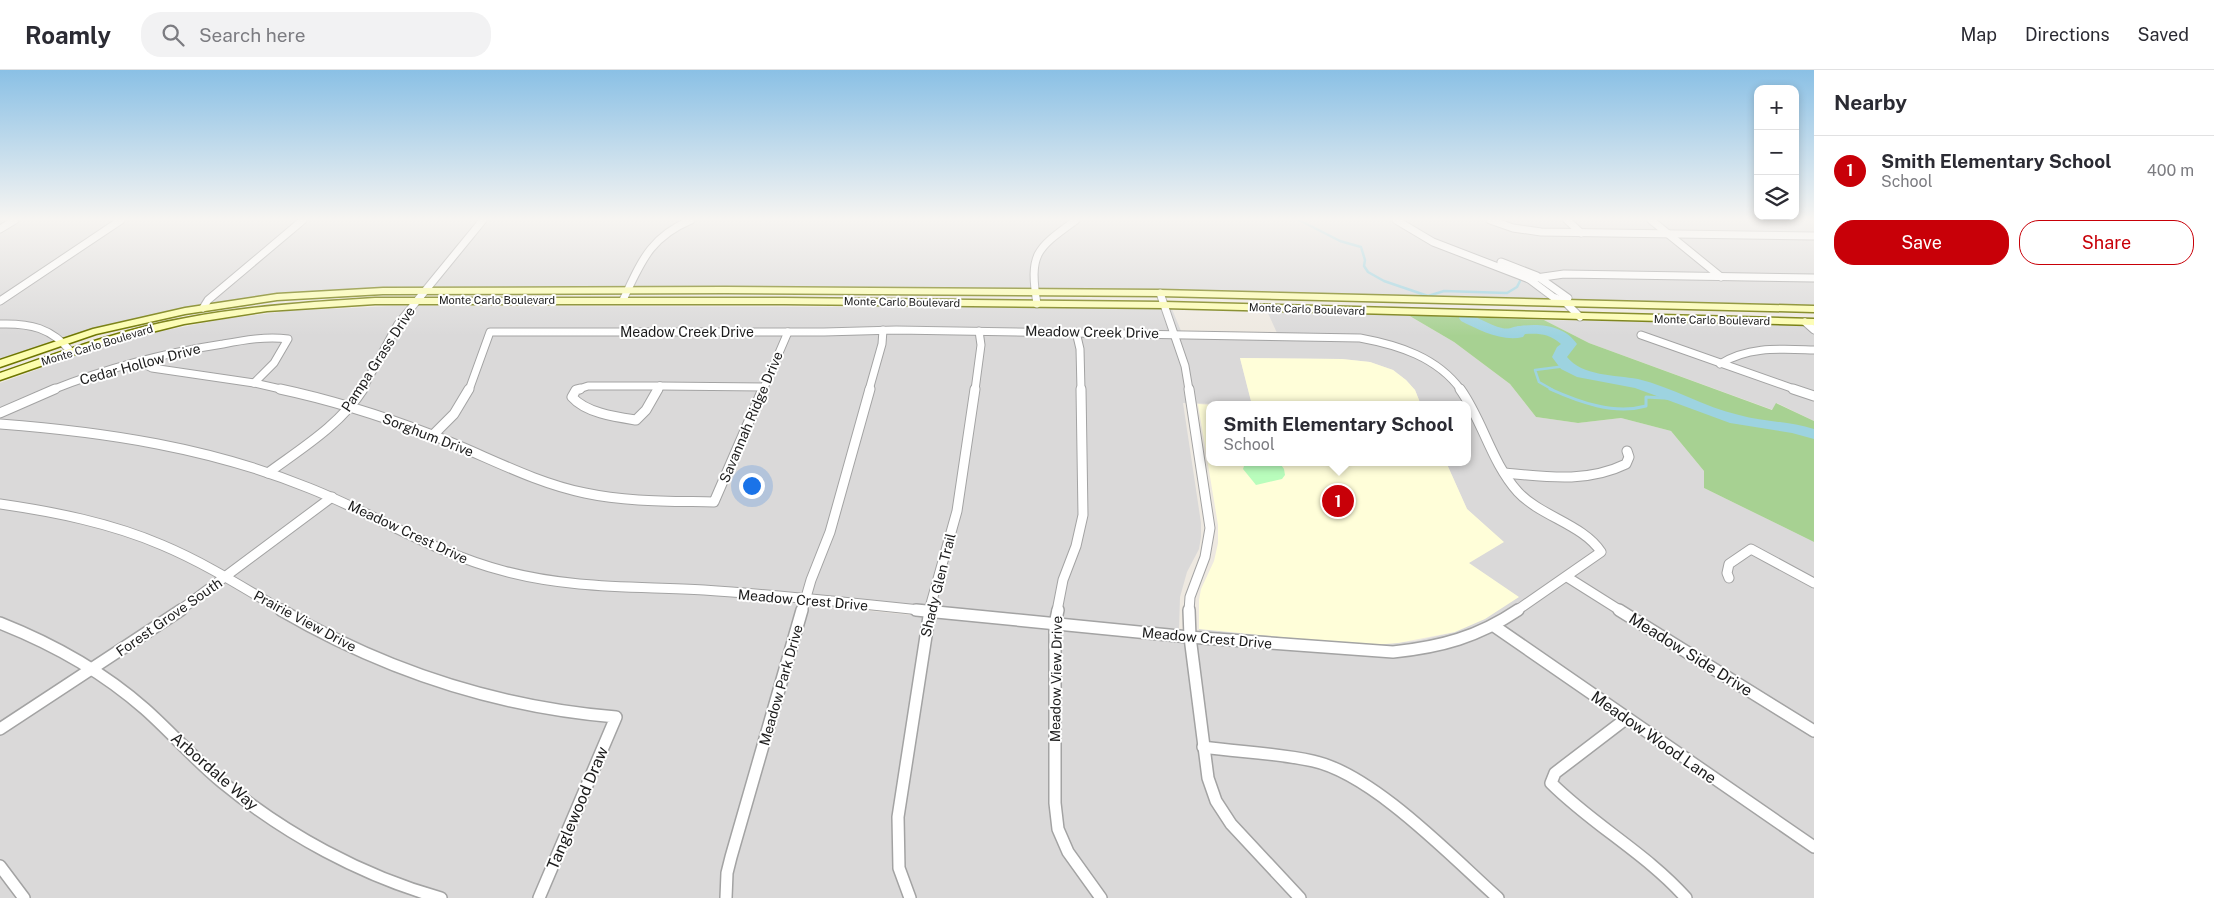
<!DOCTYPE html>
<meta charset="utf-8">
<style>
:root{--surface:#fff;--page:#f2f2f3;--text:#2b2b33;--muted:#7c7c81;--line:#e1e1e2;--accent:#c80008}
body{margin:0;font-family:"Public Sans",sans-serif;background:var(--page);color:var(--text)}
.controls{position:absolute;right:15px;top:15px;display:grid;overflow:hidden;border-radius:10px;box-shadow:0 2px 8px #0003}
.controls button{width:45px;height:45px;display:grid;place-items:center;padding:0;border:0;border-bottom:1px solid var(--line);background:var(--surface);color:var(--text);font:25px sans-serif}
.you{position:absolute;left:751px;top:415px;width:18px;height:18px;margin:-12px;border:4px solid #fff;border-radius:50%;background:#1a73e8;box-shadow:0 0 0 8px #1a73e833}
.badge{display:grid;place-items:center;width:32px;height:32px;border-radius:50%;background:var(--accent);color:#fff;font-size:16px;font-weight:700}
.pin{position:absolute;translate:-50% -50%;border:2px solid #fff;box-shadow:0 1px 5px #0006}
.popup{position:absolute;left:1206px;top:331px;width:265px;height:65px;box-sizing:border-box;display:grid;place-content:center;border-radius:10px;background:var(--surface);filter:drop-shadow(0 1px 4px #0005);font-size:16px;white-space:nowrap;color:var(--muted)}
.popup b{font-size:19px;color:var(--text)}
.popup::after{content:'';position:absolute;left:50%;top:100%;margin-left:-10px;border:10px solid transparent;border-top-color:var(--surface)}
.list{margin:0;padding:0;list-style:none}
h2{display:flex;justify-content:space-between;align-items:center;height:65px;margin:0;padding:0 20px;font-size:21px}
h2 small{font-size:16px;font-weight:400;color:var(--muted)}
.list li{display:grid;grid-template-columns:32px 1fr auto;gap:15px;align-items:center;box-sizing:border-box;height:70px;padding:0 20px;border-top:1px solid var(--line)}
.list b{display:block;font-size:19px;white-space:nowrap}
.list p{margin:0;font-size:16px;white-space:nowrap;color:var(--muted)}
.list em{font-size:16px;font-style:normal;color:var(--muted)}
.actions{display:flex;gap:10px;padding:15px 20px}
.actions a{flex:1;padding:11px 0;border:1px solid var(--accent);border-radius:20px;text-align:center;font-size:18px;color:var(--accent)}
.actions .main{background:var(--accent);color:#fff}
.icon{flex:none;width:28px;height:28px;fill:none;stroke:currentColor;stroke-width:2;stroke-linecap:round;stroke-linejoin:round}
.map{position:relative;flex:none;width:1814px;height:828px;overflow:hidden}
header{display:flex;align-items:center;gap:30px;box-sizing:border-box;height:70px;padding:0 25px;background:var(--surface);border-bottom:1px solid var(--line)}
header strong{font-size:24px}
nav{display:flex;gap:28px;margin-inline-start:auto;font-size:18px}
.search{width:350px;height:45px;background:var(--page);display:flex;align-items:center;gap:12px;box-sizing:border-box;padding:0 18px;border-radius:20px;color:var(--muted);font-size:19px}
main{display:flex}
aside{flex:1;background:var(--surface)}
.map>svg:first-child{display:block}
.residential{fill:#dad9d9;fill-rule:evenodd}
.education{fill:#fffed9}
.forest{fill:#a7d192}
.park{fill:#b9fdbc}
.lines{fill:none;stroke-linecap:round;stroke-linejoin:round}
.stream-far1{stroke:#9dd3e0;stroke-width:2.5}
.stream{stroke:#9dd3e0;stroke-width:3}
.river{fill:#9dd3e0;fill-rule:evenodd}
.street-far2-casing{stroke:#a3a3a3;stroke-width:9}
.street-far1-casing{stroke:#a3a3a3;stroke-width:11}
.street-casing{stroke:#a3a3a3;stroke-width:14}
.secondary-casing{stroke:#6e7600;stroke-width:3}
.street-far2{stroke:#fff;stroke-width:7}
.street-far1{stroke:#fff;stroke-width:9}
.street{stroke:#fff;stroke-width:11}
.secondary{fill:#fdfeaf;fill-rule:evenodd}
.labels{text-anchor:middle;stroke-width:4;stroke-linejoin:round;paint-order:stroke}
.far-street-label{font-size:11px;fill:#1c1c1c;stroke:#fff}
.street-label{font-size:14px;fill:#1c1c1c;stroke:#fff}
.near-street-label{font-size:16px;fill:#1c1c1c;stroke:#fff}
</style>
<header>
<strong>Roamly</strong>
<div class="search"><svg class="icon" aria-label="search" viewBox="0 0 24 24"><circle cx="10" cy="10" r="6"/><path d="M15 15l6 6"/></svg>Search here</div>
<nav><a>Map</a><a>Directions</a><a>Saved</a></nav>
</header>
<main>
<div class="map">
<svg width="1814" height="828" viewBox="0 0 1814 828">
<rect width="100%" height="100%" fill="#eee9e1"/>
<g class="residential">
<path d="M0 150H1814V237L1162 221 408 218 271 226 184 239 108 256 0 291Z"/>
<path d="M847 235 1172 239 1181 261 1277 263 1267 241 1408 245 1454 272 1510 314 1536 347 1578 353 1621 348 1671 361 1704 401V418L1814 472V828H0V313L89 281 157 262 224 249 288 241 393 236 846 237ZM1240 288 1342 289 1370 292 1393 300 1406 310 1415 320 1421 335H1467V392H1446L1467 439 1503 472 1469 492 1455 562 1416 571 1373 575 1199 559 1201 574 742 528 745 518 1179 560 1180 527 1187 502 1199 479 1201 467V453L1183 333 1252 335Z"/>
<path d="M1544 250 1814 255V351L1777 333 1773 340 1589 273Z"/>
</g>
<g class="education">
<path d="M1240 288 1342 289 1370 292 1393 300 1406 310 1415 320 1421 335H1252Z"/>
<path d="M1198 334 1212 335H1209V392H1446L1467 439 1504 472 1469 493 1519 527 1485 549 1455 562 1398 573 1373 575 1321 571 1199 559V530L1201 519 1214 491 1218 473V455Z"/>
</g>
<path class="forest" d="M1408 245 1544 250 1589 273 1772 340 1776 333 1814 351V472L1704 418V401L1671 361 1621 348 1578 353 1536 347 1510 314 1454 272Z"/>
<path class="park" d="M1251 392H1279L1284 399 1285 405 1282 409 1256 415 1243 399 1244 396 1252 394Z"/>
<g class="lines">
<g class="stream-far1">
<path d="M1299 150 1340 171 1361 177 1365 190 1364 196 1368 202 1384 211 1428 226 1444 221 1507 223 1517 217 1520 211"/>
<path d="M1553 320 1539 312 1535 300 1566 296"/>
</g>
<path class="stream" d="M1550 319C1579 332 1614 345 1646 336V327L1682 329"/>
<path class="river" d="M1466 244C1479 247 1489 255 1502 258 1510 260 1513 256 1520 256 1541 253 1565 256 1577 274L1567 287C1582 306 1615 305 1638 309 1672 317 1704 337 1739 345 1763 352 1789 351 1814 359V369L1792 363 1730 353 1635 318 1577 307 1561 299 1552 287 1557 277 1561 274C1550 264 1539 263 1525 264L1523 267C1502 272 1479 260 1461 251L1459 248 1461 245Z"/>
<g class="street-far2-casing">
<g id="street-far2">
<path d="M1396 150 1433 172 1529 209 1553 227 1564 231 1580 247"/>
<path d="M1490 150 1513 158 1541 162 1814 166"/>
<path d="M1567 150 1581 163"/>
<path d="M1651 150 1721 207"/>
<path d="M0 159 15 150"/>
<path d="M1501 192 1537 206 1568 228 1564 231"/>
<path d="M1529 209 1564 204 1814 208"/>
<path d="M1160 223 1185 296 1189 320"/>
<path d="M623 230C641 192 650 167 691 150"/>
<path d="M0 231 121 150"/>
<path d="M1037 234C1029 183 1036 179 1076 150"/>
<path d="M203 238 208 230 303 150"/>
<path d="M1805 252 1814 260"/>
<path d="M0 254C30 253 52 258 71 282"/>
<path d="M1076 262 1080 279 1081 320"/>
<path d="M1641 265 1797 320"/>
<path d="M144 290 146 295 152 298 254 313 285 320"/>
<path d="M1720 294C1749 276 1781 279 1814 280"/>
<path d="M660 316 764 317"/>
<path d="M52 320C107 298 164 283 223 274 244 270 267 266 288 269L274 293 254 313"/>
<path d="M362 320 398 254 483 150"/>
<path d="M469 320 490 262H824L896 260 1360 268C1398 275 1437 287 1461 320"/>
<path d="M576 320 588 316H660"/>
<path d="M658 320 660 316"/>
<path d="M763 320 788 262"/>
<path d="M869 320 882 274 883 260"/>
<path d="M975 320 981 275 979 261"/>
</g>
</g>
<g class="street-far1-casing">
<g id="street-far1">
<path d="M280 319C332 330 382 346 432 365 483 384 531 412 585 423 627 432 671 431 714 432L763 319"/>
<path d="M580 319 576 320 572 327C586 343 616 347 636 350L646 340 658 319"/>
<path d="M1189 319 1210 458 1205 487 1190 527 1189 541"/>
<path d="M1460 319C1483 351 1491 392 1518 422 1540 446 1584 455 1601 482L1516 541"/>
<path d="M1793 319 1814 326"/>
<path d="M0 343 55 319"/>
<path d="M0 354C106 362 211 378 309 418 375 444 434 483 504 501 572 519 634 516 704 520 779 525 854 533 929 541"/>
<path d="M433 365 454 344 469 319"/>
<path d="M268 403C302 378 340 355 363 319"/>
<path d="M1505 403C1547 407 1587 413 1626 394L1629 387 1627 381"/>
<path d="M0 434C55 442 111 453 162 475 205 493 244 518 283 541"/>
<path d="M1567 507 1621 541"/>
<path d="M1729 508 1727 503 1729 494 1751 479 1814 513"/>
<path d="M179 541 332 427"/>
<path d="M802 541 811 510 830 462 870 319"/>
<path d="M929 541 957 441 975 319"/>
<path d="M1057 541 1063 510 1076 476 1083 445 1081 319"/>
</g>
</g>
<g class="street-casing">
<g id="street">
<path d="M281 540C384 600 496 637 616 647L539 828"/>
<path d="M916 540 1189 567 1393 582C1441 577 1478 567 1518 540"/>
<path d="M1058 540 1055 554V733L1058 759 1068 782 1101 828"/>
<path d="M1189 540 1190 567 1208 708 1216 731 1231 754 1300 828"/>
<path d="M1619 540 1814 661"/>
<path d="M0 553C53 574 102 601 145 639 172 663 195 690 222 712 285 764 362 806 441 828"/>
<path d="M1494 556 1814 777"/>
<path d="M1627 648 1555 703 1551 713C1593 755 1647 784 1686 828"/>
<path d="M0 659 181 540"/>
<path d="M1203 677C1239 682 1277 683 1313 691 1373 704 1452 787 1498 828"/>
<path d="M0 796 24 828"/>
<path d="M726 828 727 803 731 787 802 540"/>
<path d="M910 828 899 798 898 747 930 540"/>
</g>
</g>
<g class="secondary-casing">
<g id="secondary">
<path d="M725 217 1160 220 1814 236V242L1160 226 725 223 383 224 277 230 185 244 96 264 0 297V290L93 259 185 238 277 224 383 218Z"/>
<path d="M375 228H784L1164 232 1814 249V255L1164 238 784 234H375L267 241 184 254 104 274 0 310V303C61 282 122 259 186 248 249 236 311 232 375 228Z"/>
</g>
</g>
<use href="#street-far2" class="street-far2"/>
<use href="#street-far1" class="street-far1"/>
<use href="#street" class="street"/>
<use href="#secondary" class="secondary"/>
</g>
<linearGradient id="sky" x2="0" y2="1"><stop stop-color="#8ac0e5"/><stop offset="0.56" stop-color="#f7f5f2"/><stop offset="1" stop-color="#f7f5f2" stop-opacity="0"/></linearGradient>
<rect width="1814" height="266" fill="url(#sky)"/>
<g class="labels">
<g class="far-street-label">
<text x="497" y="234">Monte Carlo Boulevard</text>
<text transform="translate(902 232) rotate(1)" y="4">Monte Carlo Boulevard</text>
<text transform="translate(1307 239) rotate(2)" y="4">Monte Carlo Boulevard</text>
<text transform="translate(1712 250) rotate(1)" y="4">Monte Carlo Boulevard</text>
<text transform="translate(97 275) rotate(-17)" y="4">Monte Carlo Boulevard</text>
</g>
<g class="street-label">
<text x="687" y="267">Meadow Creek Drive</text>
<text transform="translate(1092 262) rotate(1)" y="5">Meadow Creek Drive</text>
<text transform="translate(378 289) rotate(-57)" y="5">Pampa Grass Drive</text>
<text transform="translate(140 294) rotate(-15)" y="5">Cedar Hollow Drive</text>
<text transform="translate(751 347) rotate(-67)" y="5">Savannah Ridge Drive</text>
<text transform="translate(428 365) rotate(21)" y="5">Sorghum Drive</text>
<text transform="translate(408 462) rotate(25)" y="5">Meadow Crest Drive</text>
<text transform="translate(938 515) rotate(-76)" y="5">Shady Glen Trail</text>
<text transform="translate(803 530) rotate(5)" y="5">Meadow Crest Drive</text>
<text transform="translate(169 547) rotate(-35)" y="5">Forest Grove South</text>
<text transform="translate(305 551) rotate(28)" y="5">Prairie View Drive</text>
<text transform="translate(1207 568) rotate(5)" y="5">Meadow Crest Drive</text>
<text transform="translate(1056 609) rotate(-89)" y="5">Meadow View Drive</text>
<text transform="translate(781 615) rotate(-74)" y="5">Meadow Park Drive</text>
</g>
<g class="near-street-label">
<text transform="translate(1691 584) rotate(32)" y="6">Meadow Side Drive</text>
<text transform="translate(1654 667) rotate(35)" y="6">Meadow Wood Lane</text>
<text transform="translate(215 701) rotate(41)" y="6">Arbordale Way</text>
<text transform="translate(577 738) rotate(-67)" y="6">Tanglewood Draw</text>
</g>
</g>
</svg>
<div class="controls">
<button>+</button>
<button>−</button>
<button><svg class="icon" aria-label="layers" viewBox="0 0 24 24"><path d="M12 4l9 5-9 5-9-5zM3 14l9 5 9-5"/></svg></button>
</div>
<div class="you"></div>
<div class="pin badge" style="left:1338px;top:431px">1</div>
<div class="popup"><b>Smith Elementary School</b>School</div>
</div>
<aside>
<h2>Nearby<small></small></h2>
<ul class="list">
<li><span class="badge">1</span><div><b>Smith Elementary School</b><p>School</p></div><em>400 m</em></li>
</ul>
<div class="actions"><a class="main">Save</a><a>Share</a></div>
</aside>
</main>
